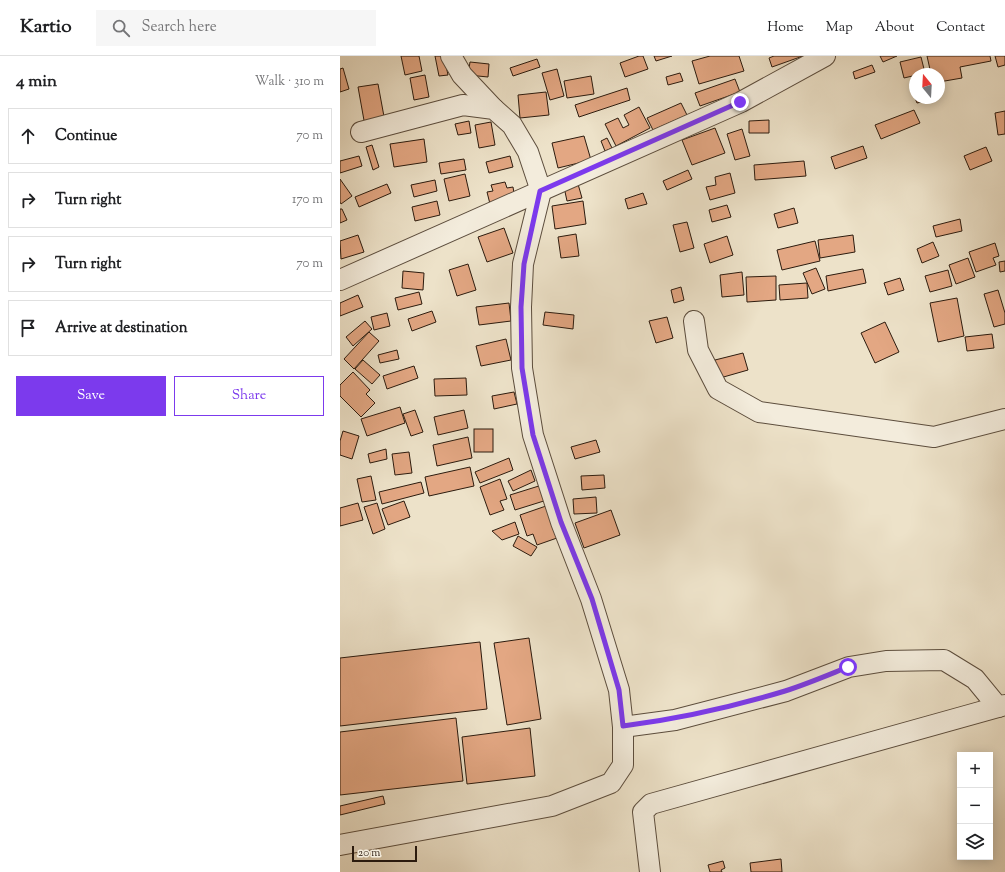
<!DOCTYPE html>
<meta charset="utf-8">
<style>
:root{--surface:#fff;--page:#f6f6f6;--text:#202124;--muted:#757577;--line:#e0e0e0;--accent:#7c3aed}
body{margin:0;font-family:"Sorts Mill Goudy",serif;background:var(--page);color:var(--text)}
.controls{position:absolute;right:12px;bottom:12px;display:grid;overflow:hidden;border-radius:0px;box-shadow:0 2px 10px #0003}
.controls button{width:36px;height:36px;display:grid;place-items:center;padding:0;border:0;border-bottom:1px solid var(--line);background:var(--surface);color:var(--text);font:20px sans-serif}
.compass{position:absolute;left:569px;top:12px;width:36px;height:36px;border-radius:50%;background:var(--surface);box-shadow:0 2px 10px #0003;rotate:342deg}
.scale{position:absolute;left:12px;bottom:10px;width:65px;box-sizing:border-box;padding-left:4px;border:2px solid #2c1b0e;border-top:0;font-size:11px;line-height:14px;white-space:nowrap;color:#2c1b0e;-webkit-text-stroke:3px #f3ecdc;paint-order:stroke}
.stop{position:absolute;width:12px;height:12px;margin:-9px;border:3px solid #7c3aed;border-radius:50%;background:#fff}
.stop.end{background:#7c3aed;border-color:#fff;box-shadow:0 1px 4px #0008}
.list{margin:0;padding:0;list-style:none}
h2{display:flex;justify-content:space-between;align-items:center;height:52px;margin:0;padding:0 16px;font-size:17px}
h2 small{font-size:13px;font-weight:400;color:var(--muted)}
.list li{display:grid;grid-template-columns:26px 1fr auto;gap:12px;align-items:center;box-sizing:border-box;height:56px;margin:0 8px 8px;padding:0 8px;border:1px solid var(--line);border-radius:0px}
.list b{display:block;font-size:15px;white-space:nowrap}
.list em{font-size:13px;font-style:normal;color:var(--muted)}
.actions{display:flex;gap:8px;padding:12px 16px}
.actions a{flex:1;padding:9px 0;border:1px solid var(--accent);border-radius:0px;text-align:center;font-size:14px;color:var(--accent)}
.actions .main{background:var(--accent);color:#fff}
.icon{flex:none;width:22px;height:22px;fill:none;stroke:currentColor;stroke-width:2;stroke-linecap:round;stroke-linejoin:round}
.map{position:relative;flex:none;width:665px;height:816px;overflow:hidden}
header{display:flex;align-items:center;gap:24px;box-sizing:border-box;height:56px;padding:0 20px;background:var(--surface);border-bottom:1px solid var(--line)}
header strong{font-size:19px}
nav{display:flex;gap:22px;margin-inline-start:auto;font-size:14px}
.search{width:280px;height:36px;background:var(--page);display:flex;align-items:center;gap:10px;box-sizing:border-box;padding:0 14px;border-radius:0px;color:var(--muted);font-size:15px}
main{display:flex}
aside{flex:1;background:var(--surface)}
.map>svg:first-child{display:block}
.building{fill:#e3a783;stroke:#2c1b0e}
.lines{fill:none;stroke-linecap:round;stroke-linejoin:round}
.street-casing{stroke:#5c4d3d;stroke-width:22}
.street{stroke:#f3ecdc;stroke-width:20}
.route{stroke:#7c3aed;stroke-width:5}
</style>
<header>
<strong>Kartio</strong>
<div class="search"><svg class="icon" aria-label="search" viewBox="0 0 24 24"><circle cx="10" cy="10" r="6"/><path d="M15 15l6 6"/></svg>Search here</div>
<nav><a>Home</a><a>Map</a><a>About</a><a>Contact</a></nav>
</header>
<main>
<aside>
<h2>4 min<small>Walk · 310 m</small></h2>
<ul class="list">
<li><svg class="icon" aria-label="ahead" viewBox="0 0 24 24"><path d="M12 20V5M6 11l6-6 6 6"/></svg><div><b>Continue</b></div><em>70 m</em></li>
<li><svg class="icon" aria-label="right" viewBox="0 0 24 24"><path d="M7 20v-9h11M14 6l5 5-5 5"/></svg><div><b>Turn right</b></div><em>170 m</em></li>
<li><svg class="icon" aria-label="right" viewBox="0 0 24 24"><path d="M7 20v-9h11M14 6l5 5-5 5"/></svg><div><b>Turn right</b></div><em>70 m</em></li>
<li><svg class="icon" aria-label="arrive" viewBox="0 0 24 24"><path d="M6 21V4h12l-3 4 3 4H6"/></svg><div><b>Arrive at destination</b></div></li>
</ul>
<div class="actions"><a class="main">Save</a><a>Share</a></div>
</aside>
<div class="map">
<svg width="665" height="816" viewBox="0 0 665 816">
<rect width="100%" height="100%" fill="#ede2c9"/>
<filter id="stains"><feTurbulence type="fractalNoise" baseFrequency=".005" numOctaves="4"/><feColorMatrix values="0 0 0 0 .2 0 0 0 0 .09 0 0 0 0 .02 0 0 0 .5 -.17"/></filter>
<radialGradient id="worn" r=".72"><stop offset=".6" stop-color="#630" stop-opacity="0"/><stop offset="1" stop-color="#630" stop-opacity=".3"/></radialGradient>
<g class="building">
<path d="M61 0H79L82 15 65 19Z"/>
<path d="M95 0H104L108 19 99 20Z"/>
<path d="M299 0H303L308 13 285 21 280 7Z"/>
<path d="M314 0H332L316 5Z"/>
<path d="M370 0H399L404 15 359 28 352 5Z"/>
<path d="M434 0H463L432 11 429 2Z"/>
<path d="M540 0H557L543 6Z"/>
<path d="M587 0H650L651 5 620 11 622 22 599 26V18H591Z"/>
<path d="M655 0H665V9L658 11Z"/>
<path d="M581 1 585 17 564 22 560 6Z"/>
<path d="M197 3 200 11 173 20 170 12Z"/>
<path d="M130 6 149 8 148 21 128 19Z"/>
<path d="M532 9 535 16 515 23 513 16Z"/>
<path d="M3 12 9 33 0 36V13Z"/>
<path d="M217 13 224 40 210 44 202 17Z"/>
<path d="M340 17 343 25 328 29 326 21Z"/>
<path d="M85 19 89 41 74 44 70 22Z"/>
<path d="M251 20 254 38 227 42 224 25Z"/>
<path d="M395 23 400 36 360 50 355 37Z"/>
<path d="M38 28 45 66 25 70 18 31Z"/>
<path d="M287 32 290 44 239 61 235 49Z"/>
<path d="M206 36 209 59 180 62 178 39Z"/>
<path d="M575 42H594V43L577 47Z"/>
<path d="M341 47 347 59 313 74 307 62Z"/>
<path d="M299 51 310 72 276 90 265 68 278 62 283 72 289 69 284 59Z"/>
<path d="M574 54 580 67 541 83 535 69Z"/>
<path d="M665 55V78L658 79 655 57Z"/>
<path d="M429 64V77H409V65Z"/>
<path d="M129 65 131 77 118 79 115 68Z"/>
<path d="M151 66 155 89 139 92 135 69Z"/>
<path d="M375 72 385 97 352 109 342 84Z"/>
<path d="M402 73 410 100 395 104 387 78Z"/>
<path d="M244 80 251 104 218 112 212 87Z"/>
<path d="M267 82 272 92 265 95 261 85Z"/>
<path d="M84 83 87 106 54 111 50 88Z"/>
<path d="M32 89 39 111 33 114 26 91Z"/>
<path d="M523 90 527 102 495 113 491 101Z"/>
<path d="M646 91 652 105 630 114 624 100Z"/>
<path d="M19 100 22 110 0 117V105Z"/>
<path d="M170 100 173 111 149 117 146 106Z"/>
<path d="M124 103 126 114 101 118 99 107Z"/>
<path d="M464 105 466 120 415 124 414 109Z"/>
<path d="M348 114 352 123 327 134 323 125Z"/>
<path d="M390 117 395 137 370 144 366 131 376 129 375 121Z"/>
<path d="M125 118 130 140 109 145 104 123Z"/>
<path d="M0 123 12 140 1 148 0 146Z"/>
<path d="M95 124 97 135 74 141 71 129Z"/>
<path d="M165 126 167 132 173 131 175 143 150 148 147 136 153 135 151 129Z"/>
<path d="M47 128 51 137 19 151 15 141Z"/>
<path d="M238 128 242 142 227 145 224 131Z"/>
<path d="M303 137 307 148 288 153 285 143Z"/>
<path d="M97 145 100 159 75 165 72 151Z"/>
<path d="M243 145 246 168 215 173 212 150Z"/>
<path d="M387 149 391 161 372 166 369 154Z"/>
<path d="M454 152 458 167 438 172 434 158Z"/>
<path d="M0 153H2L7 164 0 167Z"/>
<path d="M620 163 622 175 596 181 593 170Z"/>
<path d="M347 166 354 192 340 196 333 169Z"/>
<path d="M164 172 173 197 147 206 138 181Z"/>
<path d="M236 178 239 200 221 202 218 181Z"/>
<path d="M18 179 24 196 1 203 0 185Z"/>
<path d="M513 179 515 196 480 202 478 184Z"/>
<path d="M387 180 393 199 370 207 364 188Z"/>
<path d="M475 185 480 205 442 214 437 194Z"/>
<path d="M593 186 599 200 582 207 577 193Z"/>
<path d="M655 187 659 200 653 202 656 209 636 216 629 196Z"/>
<path d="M628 202 635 221 616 228 609 209Z"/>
<path d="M665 205V215L660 216 659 206Z"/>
<path d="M128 208 136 234 117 240 109 214Z"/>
<path d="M476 212 485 233 472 238 463 217Z"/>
<path d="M523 213 526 227 488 235 486 220Z"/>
<path d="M608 214 612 230 590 236 585 220Z"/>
<path d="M63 215 84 217 83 234 62 232Z"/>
<path d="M402 216 404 239 382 241 380 219Z"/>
<path d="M436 220V244L407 246 406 221Z"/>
<path d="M560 222 564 234 548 239 544 227Z"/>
<path d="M467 227 468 242 440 244 439 229Z"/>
<path d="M341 231 344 244 334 247 331 234Z"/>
<path d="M658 234 665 257V268L654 271 644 238Z"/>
<path d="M79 236 82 248 58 254 55 242Z"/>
<path d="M18 239 23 251 0 260V247Z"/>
<path d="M617 242 624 280 598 286 590 247Z"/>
<path d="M169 247 171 265 139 269 136 251Z"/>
<path d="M92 255 96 266 72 275 68 263Z"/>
<path d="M205 256 234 259 233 273 203 269Z"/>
<path d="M47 257 50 270 34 274 31 261Z"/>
<path d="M327 261 333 282 316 287 309 265Z"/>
<path d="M25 265 32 273 13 290 6 281Z"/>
<path d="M545 266 559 296 535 307 521 277Z"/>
<path d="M29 276 39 285 14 313 4 303Z"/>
<path d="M652 278 654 292 627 295 625 281Z"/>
<path d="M166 283 171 304 141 310 136 290Z"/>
<path d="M57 294 59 303 40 307 38 299Z"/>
<path d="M403 297 408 314 380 322 375 304Z"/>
<path d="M23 304 40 319 32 328 15 313Z"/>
<path d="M74 310 78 322 47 333 43 320Z"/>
<path d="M13 316 30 334 26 338 35 347 21 361 0 340V329Z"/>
<path d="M126 322 127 339 95 340 94 323Z"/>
<path d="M174 336 177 348 154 353 152 340Z"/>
<path d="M60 351 65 367 27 380 21 363Z"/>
<path d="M75 354 83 376 71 380 63 358Z"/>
<path d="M124 354 128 372 98 379 94 361Z"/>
<rect x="134" y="373" width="19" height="23"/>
<path d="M3 375 19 380 12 403 0 399V385Z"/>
<path d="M128 381 132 402 97 410 93 389Z"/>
<path d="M256 384 260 396 235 403 231 391Z"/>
<path d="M46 393 47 403 30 407 28 398Z"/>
<path d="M69 396 72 417 55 419 52 398Z"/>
<path d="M169 402 173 414 140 427 135 416Z"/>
<path d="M130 411 134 430 89 440 85 421Z"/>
<path d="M191 414 195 425 173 435 168 425Z"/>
<path d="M264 419 265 432 242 434 241 420Z"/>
<path d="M31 420 36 444 22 446 17 423Z"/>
<path d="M160 423 167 443 160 445 164 454 150 459 140 431Z"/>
<path d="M81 426 84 437 42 448 39 436Z"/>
<path d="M202 429 207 444 175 454 170 439Z"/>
<path d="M256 441 257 457 234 458 233 443Z"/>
<path d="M64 445 70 461 48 469 42 453Z"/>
<path d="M18 447 23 464 0 470V452Z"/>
<path d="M37 447 45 473 33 478 24 451Z"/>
<path d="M206 450 217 482 197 489 193 478 187 480 180 459Z"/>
<path d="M271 454 280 479 244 492 235 467Z"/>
<path d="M175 466 179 478 162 484 152 475Z"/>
<path d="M178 480 197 491 191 500 173 490Z"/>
<path d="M189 582 201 663 167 669 154 587Z"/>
<path d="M140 586 147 653 0 670V602Z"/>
<path d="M116 662 123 725 0 739V676Z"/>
<path d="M190 672 195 720 127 728 122 681Z"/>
<path d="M43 740 45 748 0 759V750Z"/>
<path d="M441 803 442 816H411L410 807Z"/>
<path d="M383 805 385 812 381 814 382 816H370L368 809Z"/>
</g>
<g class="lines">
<g class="street-casing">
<g id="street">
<path d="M111 0 122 19 154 53"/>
<path d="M0 224 401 46 485 0"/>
<path d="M354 265 358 294 378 333 419 356 594 381 665 363"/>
<path d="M283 671 335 664 446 635 509 611 546 605 604 604 635 623 658 651"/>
<path d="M0 789 212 750 271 727 283 709V671L279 634 251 543 221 466 193 379 182 312 181 251 183 208 201 135 188 96 172 69 154 53 123 49 21 76"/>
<path d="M310 816 303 756 311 748 665 649"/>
</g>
</g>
<use href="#street" class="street"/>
</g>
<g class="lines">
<path class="route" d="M400 46 200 135 184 208 181 251 182 312 193 379 221 466 252 543 279 634 283 670C338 663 392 651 445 635 467 628 488 619 508 611"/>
</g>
<rect width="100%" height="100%" filter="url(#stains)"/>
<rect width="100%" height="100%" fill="url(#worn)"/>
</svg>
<div class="controls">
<button>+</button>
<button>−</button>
<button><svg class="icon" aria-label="layers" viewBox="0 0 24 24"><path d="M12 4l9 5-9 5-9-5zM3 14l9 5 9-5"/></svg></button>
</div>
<svg class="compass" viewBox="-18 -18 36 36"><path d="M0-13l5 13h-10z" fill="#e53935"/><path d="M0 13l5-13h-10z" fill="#757577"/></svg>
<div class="scale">20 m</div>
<div class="stop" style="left:508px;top:611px"></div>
<div class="stop end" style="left:400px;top:46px"></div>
</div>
</main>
